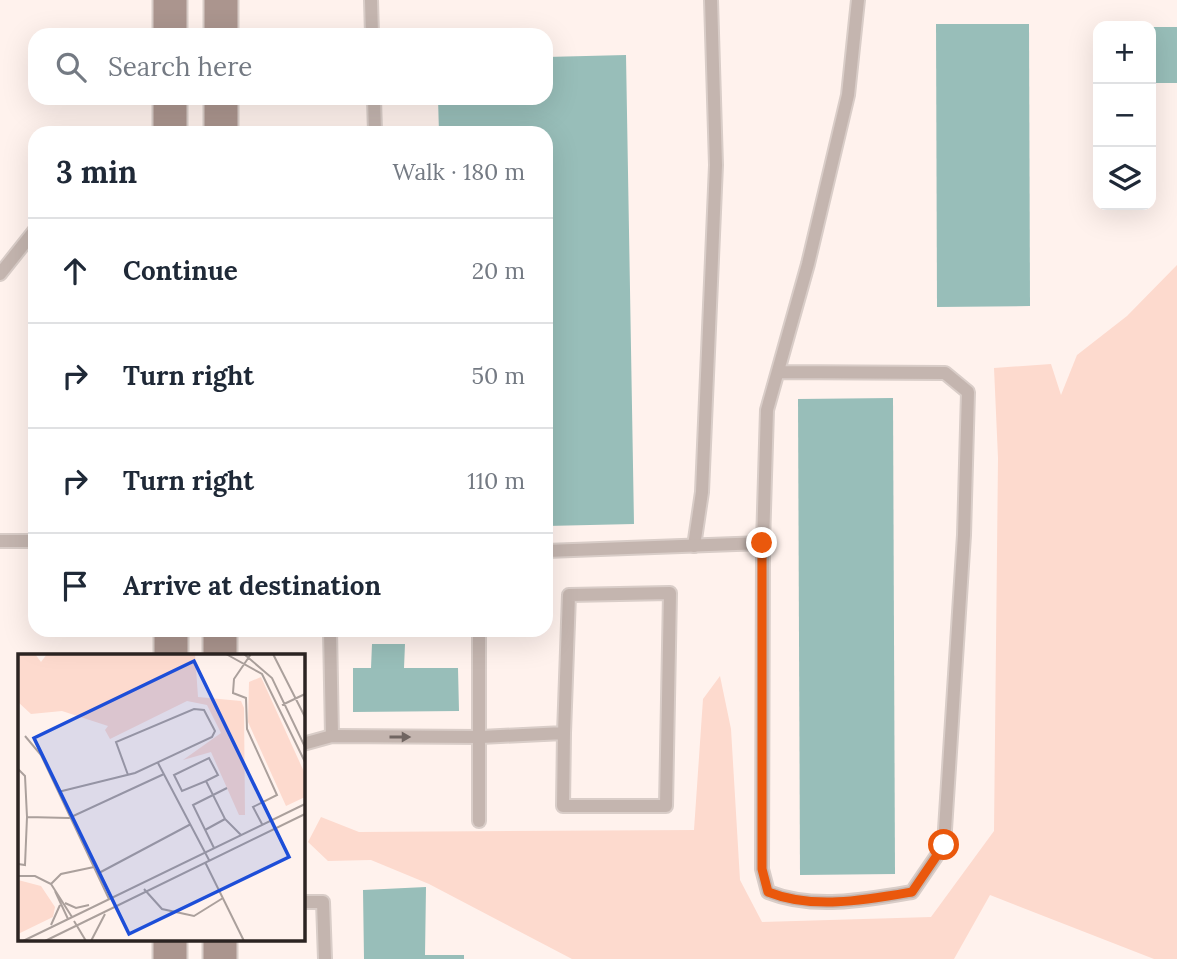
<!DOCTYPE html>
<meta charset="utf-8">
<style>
:root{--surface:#fff;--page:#f6f6f7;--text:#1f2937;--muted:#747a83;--line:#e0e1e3}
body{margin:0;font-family:Lora,serif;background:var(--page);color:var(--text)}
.controls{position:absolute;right:21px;top:21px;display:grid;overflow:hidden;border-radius:14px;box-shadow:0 7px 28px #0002}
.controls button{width:63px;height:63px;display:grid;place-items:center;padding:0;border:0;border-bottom:2px solid var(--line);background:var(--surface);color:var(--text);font:35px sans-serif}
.stop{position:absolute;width:21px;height:21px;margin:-16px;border:5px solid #ea580c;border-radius:50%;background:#fff}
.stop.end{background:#ea580c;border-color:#fff;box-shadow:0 2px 7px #0008}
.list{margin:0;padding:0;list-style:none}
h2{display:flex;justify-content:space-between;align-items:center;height:91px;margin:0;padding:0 28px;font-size:30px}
h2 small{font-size:23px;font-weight:400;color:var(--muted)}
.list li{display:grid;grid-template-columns:46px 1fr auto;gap:21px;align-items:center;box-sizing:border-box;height:105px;padding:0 28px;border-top:2px solid var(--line)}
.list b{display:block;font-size:26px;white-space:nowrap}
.list em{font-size:23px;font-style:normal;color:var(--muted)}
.icon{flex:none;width:38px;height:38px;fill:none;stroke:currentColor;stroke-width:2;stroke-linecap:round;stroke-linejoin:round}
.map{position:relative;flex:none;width:1177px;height:959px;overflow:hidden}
.search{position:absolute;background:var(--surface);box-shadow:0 7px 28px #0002;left:28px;top:28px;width:525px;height:77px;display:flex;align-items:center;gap:18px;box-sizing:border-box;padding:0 24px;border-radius:21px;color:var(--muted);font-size:26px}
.panel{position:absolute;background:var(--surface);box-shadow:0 7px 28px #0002;left:28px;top:126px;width:525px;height:511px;border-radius:21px}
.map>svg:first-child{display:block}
.green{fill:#fddace}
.building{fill:#98beb9}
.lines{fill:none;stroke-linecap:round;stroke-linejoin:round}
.service-casing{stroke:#d9cdc8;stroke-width:16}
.secondary-casing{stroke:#d9cdc8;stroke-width:37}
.service{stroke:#c4b5af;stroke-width:12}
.secondary{stroke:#ab958e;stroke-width:33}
.oneway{fill:#706561}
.route{stroke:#ea580c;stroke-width:9}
.inset-road{fill:none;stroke:#aba09c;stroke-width:2}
.view{fill:#1d4ed8;fill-opacity:0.15;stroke:#1d4ed8;stroke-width:3.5}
.inset-edge{fill:none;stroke:#2c2422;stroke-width:3.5}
</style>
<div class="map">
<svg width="1177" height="959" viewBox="0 0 1177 959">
<rect width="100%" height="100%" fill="#fff2ed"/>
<path class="green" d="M1177 265V959H1154L990 895 954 959H572L429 884 371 860 328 861 308 842 321 817 359 832 694 830 703 699 720 676 731 729 740 880 762 922 931 917 994 831 998 458 994 368 1051 364 1061 395 1077 355 1127 316Z"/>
<g class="building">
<path d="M936 24H1029L1030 306 937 307Z"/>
<rect x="1151" y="27" width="26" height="56"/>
<path d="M626 55 634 524 546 526V133H439L438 98H546V57Z"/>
<path d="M893 398 895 874 800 875 798 399Z"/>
<path d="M372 644H405L404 668H458L459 711 353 712V668H371Z"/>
<path d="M426 887 425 955H464V959H364L363 890Z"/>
</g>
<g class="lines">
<g class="service-casing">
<g id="service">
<path d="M371 0 372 35"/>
<path d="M374 98 375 133"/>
<path d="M0 274 35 230"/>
<path d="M778 372 945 373 968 392 964 535 944 845 912 892C866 900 813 910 768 892L762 869 763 543 767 410 808 264 848 95 858 0"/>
<path d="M0 541H35"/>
<path d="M694 546 702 492 716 165 711 0"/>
<path d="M546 551 763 543"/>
<path d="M330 630 332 736"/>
<path d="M479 630V821"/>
<path d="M303 744 332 736 481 737 564 733 569 595 670 593 666 806H563L564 733"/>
<path d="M303 902H323L325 959"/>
</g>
</g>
<g class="secondary-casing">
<g id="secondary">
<path d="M170 35V0"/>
<path d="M221 35V0"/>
<path d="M170 133V98"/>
<path d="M221 133V98"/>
<path d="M220 630V656"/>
<path d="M171 656V630"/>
<path d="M170 959V940"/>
<path d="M220 959V940"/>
</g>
</g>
<use href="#service" class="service"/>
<use href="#secondary" class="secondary"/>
</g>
<defs><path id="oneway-solid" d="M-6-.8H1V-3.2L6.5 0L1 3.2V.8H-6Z" transform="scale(1.75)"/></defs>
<use class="oneway" href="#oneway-solid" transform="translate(400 737)"/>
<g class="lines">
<path class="route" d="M762 543V869L768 892C813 910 866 900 912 892L944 845"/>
</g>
<g transform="translate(18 654)">
<rect width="287" height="287" fill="#fff2ed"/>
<path d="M17 0 23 8 29 0H177L180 43 223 47 226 54 227 161H221L193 98 165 106 203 79 189 51 169 47 92 85 87 76 90 72 44 57 13 60 0 48V1ZM243 23 287 120V143L268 152 230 68 231 28ZM0 226 23 232 37 253 35 263 0 280Z" fill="#fddace"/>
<path class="inset-road" d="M208 0 244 20 287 108M226 0 254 24 287 93M233 0 216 25 215 39 228 44 229 75 259 141 235 153 244 170M255 0 287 63M264 51 287 40M7 82 23 101 91 245M140 109 191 206M0 115 7 122 9 163 7 211 0 210M188 127 200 121 191 104 156 121 164 137 188 127 207 165 223 181M40 138 117 119 194 83 197 77 186 56 176 55 98 88 110 121M9 163 51 164 146 120M187 176 207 165M196 194 175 151 209 134M187 208 226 287M79 220 173 170M0 222H17L33 230 54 263M33 230 43 220 76 213M126 235 144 255 176 262 205 244M37 237 50 265M47 249 58 254 71 251M56 267 68 287M33 271 42 251M5 287 287 150M27 287 287 160M73 287 87 260"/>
<path class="view" d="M176 7 271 203 111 280 16 84Z"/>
<rect width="287" height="287" class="inset-edge"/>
</g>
</svg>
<div class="controls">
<button>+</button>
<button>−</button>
<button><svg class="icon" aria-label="layers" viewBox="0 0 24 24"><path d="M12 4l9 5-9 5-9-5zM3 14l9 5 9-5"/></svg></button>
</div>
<div class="stop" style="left:944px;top:845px"></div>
<div class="stop end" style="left:762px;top:543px"></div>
<div class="search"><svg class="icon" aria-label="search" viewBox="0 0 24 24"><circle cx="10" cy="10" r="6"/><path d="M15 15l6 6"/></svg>Search here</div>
<section class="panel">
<h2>3 min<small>Walk · 180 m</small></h2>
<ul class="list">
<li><svg class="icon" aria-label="ahead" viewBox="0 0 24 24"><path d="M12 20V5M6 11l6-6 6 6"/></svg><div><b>Continue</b></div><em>20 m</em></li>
<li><svg class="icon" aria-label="right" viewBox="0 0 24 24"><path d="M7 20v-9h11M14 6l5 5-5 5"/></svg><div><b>Turn right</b></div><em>50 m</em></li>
<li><svg class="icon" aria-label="right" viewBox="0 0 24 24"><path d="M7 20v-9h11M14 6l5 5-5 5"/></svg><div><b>Turn right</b></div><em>110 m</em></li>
<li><svg class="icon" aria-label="arrive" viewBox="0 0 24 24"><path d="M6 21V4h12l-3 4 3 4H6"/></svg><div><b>Arrive at destination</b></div></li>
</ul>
</section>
</div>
